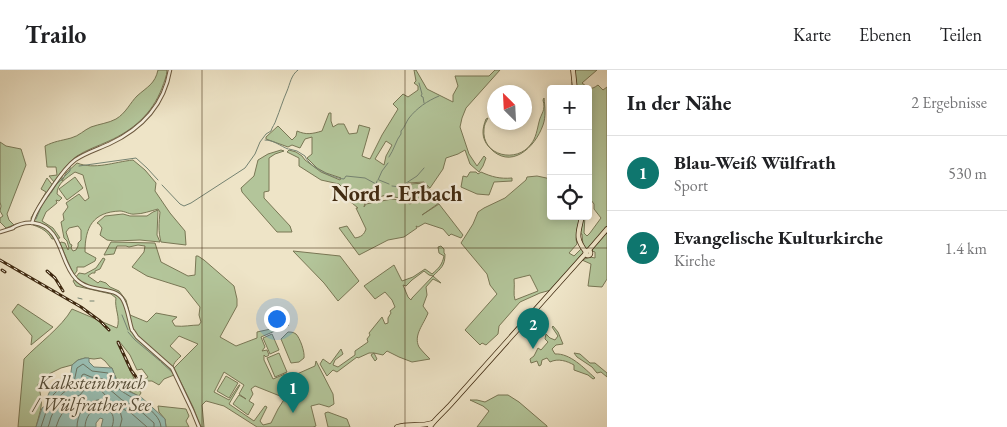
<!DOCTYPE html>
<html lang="de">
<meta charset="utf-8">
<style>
:root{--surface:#fff;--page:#f6f6f6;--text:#202124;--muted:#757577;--line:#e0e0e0;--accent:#0f766e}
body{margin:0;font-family:"EB Garamond",serif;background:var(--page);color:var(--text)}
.controls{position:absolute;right:15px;top:15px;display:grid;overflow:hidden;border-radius:5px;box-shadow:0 2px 8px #0003}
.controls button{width:45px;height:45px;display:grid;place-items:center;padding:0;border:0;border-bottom:1px solid var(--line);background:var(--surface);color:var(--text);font:25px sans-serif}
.compass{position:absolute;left:487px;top:15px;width:45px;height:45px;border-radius:50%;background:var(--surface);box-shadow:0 2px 8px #0003;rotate:336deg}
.you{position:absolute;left:276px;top:248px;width:18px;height:18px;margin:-12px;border:4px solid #fff;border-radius:50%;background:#1a73e8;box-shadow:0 0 0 8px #1a73e833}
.badge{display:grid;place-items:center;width:32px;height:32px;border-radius:50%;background:var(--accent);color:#fff;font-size:16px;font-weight:700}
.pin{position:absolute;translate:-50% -41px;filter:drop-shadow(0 1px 2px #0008)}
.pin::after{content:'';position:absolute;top:26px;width:18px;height:15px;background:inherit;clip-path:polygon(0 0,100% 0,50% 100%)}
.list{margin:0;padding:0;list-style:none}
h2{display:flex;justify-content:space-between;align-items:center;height:65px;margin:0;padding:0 20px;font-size:21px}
h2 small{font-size:16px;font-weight:400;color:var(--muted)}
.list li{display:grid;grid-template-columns:32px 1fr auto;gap:15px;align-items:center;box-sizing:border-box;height:75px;padding:0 20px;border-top:1px solid var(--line)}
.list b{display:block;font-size:19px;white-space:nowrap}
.list p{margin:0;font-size:16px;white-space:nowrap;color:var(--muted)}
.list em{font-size:16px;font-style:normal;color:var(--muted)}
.icon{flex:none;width:28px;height:28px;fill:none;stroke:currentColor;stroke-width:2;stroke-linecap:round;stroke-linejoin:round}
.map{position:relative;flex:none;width:607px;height:357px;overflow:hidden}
header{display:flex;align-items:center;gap:30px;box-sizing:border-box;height:70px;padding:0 25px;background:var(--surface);border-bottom:1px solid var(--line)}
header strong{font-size:24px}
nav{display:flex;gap:28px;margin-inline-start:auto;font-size:18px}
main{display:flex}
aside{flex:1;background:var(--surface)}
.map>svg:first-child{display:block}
.green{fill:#b3c59a;stroke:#797755;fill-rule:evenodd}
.water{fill:#99bfb4;stroke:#758372}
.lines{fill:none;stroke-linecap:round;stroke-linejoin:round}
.shore{stroke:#6c7462;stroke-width:1}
.stream{stroke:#758372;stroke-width:1}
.minor-casing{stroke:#6b583e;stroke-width:4.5}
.major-casing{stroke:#3f2910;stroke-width:5.5}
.minor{stroke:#f4eddb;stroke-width:2.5}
.major{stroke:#eee4c7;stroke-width:4}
.rail-casing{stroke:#3f2910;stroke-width:3}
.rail{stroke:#f4eddb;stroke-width:1;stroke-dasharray:4;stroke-linecap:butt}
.grid{fill:none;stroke:#3f2910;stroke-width:1;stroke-opacity:0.55}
.labels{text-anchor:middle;stroke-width:5;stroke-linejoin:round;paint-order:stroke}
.water-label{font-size:19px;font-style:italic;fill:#564e39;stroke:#f4eddb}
.district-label{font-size:22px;font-weight:bold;fill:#3f2910;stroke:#f4eddb}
</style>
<header>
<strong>Trailo</strong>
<nav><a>Karte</a><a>Ebenen</a><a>Teilen</a></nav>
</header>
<main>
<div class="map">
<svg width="607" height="357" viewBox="0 0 607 357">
<rect width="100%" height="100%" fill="#eee4c7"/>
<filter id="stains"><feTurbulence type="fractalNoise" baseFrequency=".004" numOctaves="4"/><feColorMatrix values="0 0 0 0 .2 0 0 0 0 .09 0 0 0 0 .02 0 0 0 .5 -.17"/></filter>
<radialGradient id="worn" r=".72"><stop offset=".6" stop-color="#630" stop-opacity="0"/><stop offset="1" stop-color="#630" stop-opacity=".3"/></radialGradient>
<g class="green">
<path d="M158 0H167C167 6 164 12 162 18 152 44 133 60 109 71 98 76 86 80 77 86 67 93 61 103 54 112L49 106 57 105 56 97H47L45 76C55 71 60 71 71 68 79 66 84 60 91 57 99 54 109 53 116 49 126 43 130 33 137 26 147 17 155 14 158 0Z"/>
<path d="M414 0H416L427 19 453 32V25L458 16 455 6H489L495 0H500L466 38 462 48 460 57 469 84 477 96 484 86 486 88 483 96 479 102 470 94 465 80 458 84 446 88 443 99 430 118 424 112 408 113 403 121 412 131 386 125 376 128 365 133 364 137 366 134 392 129 405 131 410 134 413 132C412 126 406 124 406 119L411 114 424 113 434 124 439 133 422 145 439 134 463 165 461 168 451 164 449 166 443 159 425 153 418 157 416 156 417 158 404 167 388 170 359 185 339 158 347 156 355 168C361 167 364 165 366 159L356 138H358C350 131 343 128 342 117L339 114 321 110 299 96V88L287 82 289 80 296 82 302 86 305 90 321 102 340 110 341 108 326 103 317 98 307 88 312 84V67L305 69 300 78 292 75 288 77 266 69V67L278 56 292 70 296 66 297 61C306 65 312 64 322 61L329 43H331V51L333 57 338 54H344L349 64 357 63 359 55 370 58 362 86 367 88 370 89 382 65 398 39 393 34 403 24 408 27 418 20V16L414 13 416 11ZM386 71 392 75 386 86 384 95 375 89Z"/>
<path d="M575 0H597L582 13C589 18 590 21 598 15L603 20 607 17V209L602 217 588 216 591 194 582 190 590 187 595 188V182L592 181 593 177H590L587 179 583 175 582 164 577 163 576 169 577 174 569 183 574 186 582 178 584 182 551 220 540 223 520 232 499 256 498 264 486 275 482 273 480 275 465 260 497 224 490 215 487 204 461 173 473 154 478 142 484 138 505 128 526 110 527 107 537 106 551 109V146H585L584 163 587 166 590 163 601 148 594 139V134L588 126V19H572V12H575ZM530 205 538 221 515 230C513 224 515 217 514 209Z"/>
<path d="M544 28C545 37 546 47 543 55 535 78 510 101 489 77 481 68 482 59 486 49L488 48C486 52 484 55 484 59 481 86 517 94 531 74 536 68 537 60 539 52 541 43 546 41 543 30Z"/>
<path d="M0 72 6 76 21 79 26 95 7 144 9 150 14 155 6 158 0 152V148L3 146 0 141 1 136 0 132Z"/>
<path d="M281 80 284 81 275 84 269 88V121L264 122V128L290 156 292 162H277L242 122 241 118 254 106 258 90 268 84Z"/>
<path d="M133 90 145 100 156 113 155 121 170 143 185 161 186 175 161 172C158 161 159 153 160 142L158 139C150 141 143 144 135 144 130 145 125 141 120 141 93 142 85 157 85 182L96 188 95 191 84 197H77V201L74 205 68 192 60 173 61 172 65 173 68 180 69 178 67 171 64 168 61 152 64 150 63 144 68 137 66 133 79 124 85 131 89 128 83 105 75 102C67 108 57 113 57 124L62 128 59 131 56 130 57 133 46 142 42 151 53 158 60 168 52 169C47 161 42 158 33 155L31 148 46 122 41 119 47 108 54 117 62 105V111L66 103 77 93C95 100 114 92 133 90ZM78 156 81 160V170L78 173V176L76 180 73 181 71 178 72 175 70 174 66 162 69 158Z"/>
<path d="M470 102H476L478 104 481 102C492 107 500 109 512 108V111L494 112 489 125 477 124 461 117 463 106 467 107Z"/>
<path d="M75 107 83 118 67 130 59 119Z"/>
<path d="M158 140 157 165 160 172 140 170 115 171 107 170 100 165 102 158 99 154 97 153 105 146 123 144 130 146H147L153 142Z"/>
<path d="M111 172 155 173 161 192 188 206 195 205 196 186H198L204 190 234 216 237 229V236L220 267 236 276 257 268V262L289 255 261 267 265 277 262 281 267 280 269 285 266 287 264 285V290L273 309 285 304H297L315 296 316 291 333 324 334 334 329 337 319 334 311 336 316 356 313 357H257L224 336 206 331 202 335 204 357H201L193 337 174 298 198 274 179 266 170 276 181 286C174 293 171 295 174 305L164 309 159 315 152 311H142L148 307 142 299 137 300 130 285 119 271 117 273 141 323 139 326C124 319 117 314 112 298L110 297 105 291 101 288 94 289 85 288 78 290 72 295 61 298 49 304 38 314C44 336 41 337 36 357H18L24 289C39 273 61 258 72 239L117 258C121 248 114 238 116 228L111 224 76 216 73 211 79 203 85 204 96 198 103 188 105 189 100 199 95 201V203H92L88 206 98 213 100 211 106 213 110 217 119 221 126 230 130 245 147 252 156 243 177 247 172 251 175 256C184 257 191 255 199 255L201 252 199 245 200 237 185 218 147 206 132 197 144 182 145 176 138 175 129 177 126 176H117L114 184 104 185ZM224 302 244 315 239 324 246 329 239 325 233 334 248 345 254 334 249 331 253 324 251 319 255 316 285 328 278 339 271 353 263 355 260 351 267 337 265 336 254 351 229 334 240 315H239L229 330 214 322Z"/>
<path d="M441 176 444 179V183L445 184C445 196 441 198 433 206L441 213 433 209 426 217 427 225 423 236 428 243C424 254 413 265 419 277 422 281 426 285 430 289L412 292 399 287 387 281 383 285 374 283 377 289 375 291 371 285 374 283H369L358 288 357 287 337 302 333 300 327 306 320 294 323 289 330 294 341 279 343 284 335 290 333 295 338 297 355 285V281L368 272 367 269 370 265 369 263 382 247 385 254 388 253V248L391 243 390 241 395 237 392 230 385 222 375 229 364 216 394 195 402 211 413 207 425 199 432 204C439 198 442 195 444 186L439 183 438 177ZM424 201 429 205 433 206 412 228 411 230 408 227 403 215 406 216 412 210Z"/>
<path d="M293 181 340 186 359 211 338 231 324 213Z"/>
<path d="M18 234 53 257 31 275 32 266 12 242Z"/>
<path d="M553 256 558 262 563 274 556 275 552 279 555 284C570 283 584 298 595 308L593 309 588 305 574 300V295C567 291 558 288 550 292L547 288 542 290 541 295 539 296 537 291 531 293 530 289 534 286 538 278 541 280 548 272 545 269 546 264 550 268 555 270 558 266 552 257Z"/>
<path d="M288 262C291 262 293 262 296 264 300 268 305 282 304 288L299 292 291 293 281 269Z"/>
<path d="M272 264 279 280 270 284 263 268Z"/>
<path d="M279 283 287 302 275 307 267 288Z"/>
<path d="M574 283 580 284 590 293H595L607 303V307L601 302 597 303 592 297 577 287Z"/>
<path d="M226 306 238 313 229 328 217 321Z"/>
<path d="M498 325H508L519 332 547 356V357H477L489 341 483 336 470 330H477L485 332Z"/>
<path d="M158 336 186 339 189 346 186 351 189 357H166L165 349 159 342Z"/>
<path d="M328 342 347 349 350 357H328L325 344V343Z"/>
</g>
<path class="water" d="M85 288H89V292L94 297 112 298 116 309 128 321 141 327 165 349 166 357H101L103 349 100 348 96 353V357H36L42 338 45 336C49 318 53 314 70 309L72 295 78 290Z"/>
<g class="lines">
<g class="shore">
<path d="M41 357 46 342 50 337 53 325 61 317 74 312 77 298 83 294 92 301 108 303C110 306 110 311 113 314 125 327 160 338 161 357"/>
<path d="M48 357C50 353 50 349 52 345 53 343 55 341 56 338 58 332 58 327 63 323 73 315 79 324 82 305L84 304 91 307 103 309 108 318 122 330 136 337 154 353V357"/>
<path d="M56 357 59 349 63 342 66 332 69 329 80 325 88 315 97 316 106 326V329C103 330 99 329 94 331 83 334 77 346 77 357"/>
<path d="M85 357C86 330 121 333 112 357"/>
<path d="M120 357 122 349 120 341 123 339 131 343 147 357"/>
</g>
<g class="stream">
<path d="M419 13 422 24 421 26 423 27 424 33"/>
<path d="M265 70C274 70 280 76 288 79"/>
<path d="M289 79 297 81 305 86C309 97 332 108 344 109L346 106 365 108 376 114 377 111"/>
<path d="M389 87C394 80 396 70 401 64V61C405 57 406 52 409 48 417 38 427 31 439 26"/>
<path d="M79 96 136 88 147 98 158 110"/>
<path d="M378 110 382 101 388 93"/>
<path d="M379 110 389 114"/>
<path d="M162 115 180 134 184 136 191 133 245 98 255 84 260 72 266 64 271 61C272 57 275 54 276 50 280 40 283 30 287 21 290 14 291 5 298 0"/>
<path d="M392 116 400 117 417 106 424 98"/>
<path d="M51 123 56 115 70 101V97L71 96"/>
<path d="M36 149 42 135 50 124"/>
<path d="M78 228 82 229"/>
<path d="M90 231H94"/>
<path d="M122 245 128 260"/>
<path d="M128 262 135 270 160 291"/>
<path d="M161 292 173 303"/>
</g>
<g class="minor-casing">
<g id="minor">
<path d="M32 153C34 143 41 134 46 126 55 114 63 99 75 90 85 83 98 79 109 74 141 59 164 35 170 0"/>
<path d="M12 158C19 154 26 152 34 153 63 157 59 192 76 209 90 224 115 215 123 230 128 239 129 251 132 260"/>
<path d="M0 162 13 158"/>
<path d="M133 261 137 267 172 298 192 340 199 357"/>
</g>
</g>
<g class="major-casing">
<g id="major">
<path d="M573 0 575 19"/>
<path d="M582 146C579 162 574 167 586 182"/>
<path d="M589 180 607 159"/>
<circle cx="588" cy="183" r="2.5"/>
<path d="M397 357C409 353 420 357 432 353"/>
<path d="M430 357C434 350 445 341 451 334L586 183"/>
</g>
</g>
<use href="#minor" class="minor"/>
<use href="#major" class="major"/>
<g class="rail-casing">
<g id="rail">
<path d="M0 190 81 237 100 251 109 260"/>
<path d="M2 200 5 202"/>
<path d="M47 201 55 208 63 221"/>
<path d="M118 272 131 300 144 318"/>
</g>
</g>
<use href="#rail" class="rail"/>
</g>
<path class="grid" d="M202 0V357M405 0V357M0 178H607"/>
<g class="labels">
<g class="water-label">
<text x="92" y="319">Kalksteinbruch<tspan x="92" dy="22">/ Wülfrather See</tspan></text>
</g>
<g class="district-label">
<text x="397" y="131">Nord - Erbach</text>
</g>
</g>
<rect width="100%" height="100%" filter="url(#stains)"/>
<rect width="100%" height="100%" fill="url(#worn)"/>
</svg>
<div class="controls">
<button>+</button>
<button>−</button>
<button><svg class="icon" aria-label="locate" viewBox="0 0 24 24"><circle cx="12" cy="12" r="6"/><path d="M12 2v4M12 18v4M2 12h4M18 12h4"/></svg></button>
</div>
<svg class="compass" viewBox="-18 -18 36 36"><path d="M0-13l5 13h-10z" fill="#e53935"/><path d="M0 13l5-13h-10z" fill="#757577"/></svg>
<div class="you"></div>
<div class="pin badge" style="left:293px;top:343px">1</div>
<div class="pin badge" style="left:533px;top:279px">2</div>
</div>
<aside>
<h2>In der Nähe<small>2 Ergebnisse</small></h2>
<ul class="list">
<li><span class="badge">1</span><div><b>Blau-Weiß Wülfrath</b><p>Sport</p></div><em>530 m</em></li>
<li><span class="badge">2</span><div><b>Evangelische Kulturkirche</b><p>Kirche</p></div><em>1.4 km</em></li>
</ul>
</aside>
</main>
